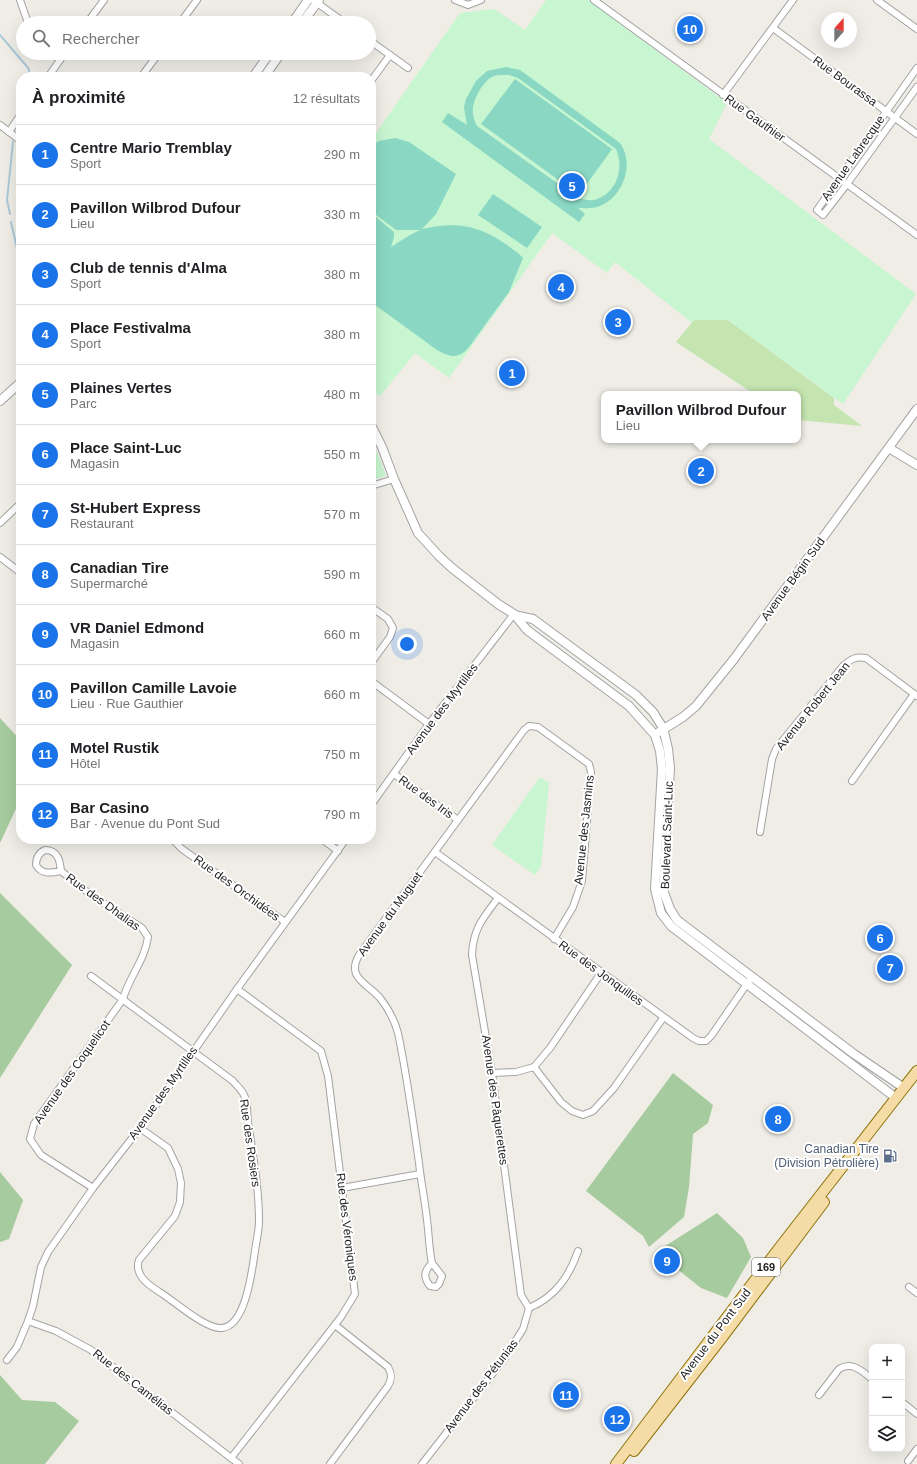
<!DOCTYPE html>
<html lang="fr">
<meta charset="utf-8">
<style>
:root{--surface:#fff;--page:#f6f6f6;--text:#202124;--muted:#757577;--line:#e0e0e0;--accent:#1a73e8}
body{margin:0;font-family:Helvetica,sans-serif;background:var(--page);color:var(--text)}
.controls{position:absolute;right:12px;bottom:12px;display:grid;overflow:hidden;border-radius:8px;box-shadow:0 4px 16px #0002}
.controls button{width:36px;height:36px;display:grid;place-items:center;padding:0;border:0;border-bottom:1px solid var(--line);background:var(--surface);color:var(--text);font:20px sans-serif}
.compass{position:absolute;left:821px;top:12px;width:36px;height:36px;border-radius:50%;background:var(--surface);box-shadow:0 4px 16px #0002;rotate:21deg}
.you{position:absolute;left:407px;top:644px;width:14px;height:14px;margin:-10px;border:3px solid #fff;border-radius:50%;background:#1a73e8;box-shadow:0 0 0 6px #1a73e833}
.badge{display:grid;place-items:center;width:26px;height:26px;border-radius:50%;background:var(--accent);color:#fff;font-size:13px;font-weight:700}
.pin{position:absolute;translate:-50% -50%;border:2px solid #fff;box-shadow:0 1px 4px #0006}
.popup{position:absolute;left:601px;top:391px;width:200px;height:52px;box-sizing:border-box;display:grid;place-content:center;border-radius:8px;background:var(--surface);filter:drop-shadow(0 1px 3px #0005);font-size:13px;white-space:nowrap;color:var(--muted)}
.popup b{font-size:15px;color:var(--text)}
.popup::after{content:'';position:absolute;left:50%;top:100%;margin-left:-8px;border:8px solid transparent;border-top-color:var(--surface)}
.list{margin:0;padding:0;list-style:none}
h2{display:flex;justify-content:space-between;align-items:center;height:52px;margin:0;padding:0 16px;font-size:17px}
h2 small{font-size:13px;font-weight:400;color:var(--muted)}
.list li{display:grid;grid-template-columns:26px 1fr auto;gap:12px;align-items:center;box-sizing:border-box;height:60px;padding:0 16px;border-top:1px solid var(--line)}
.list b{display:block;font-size:15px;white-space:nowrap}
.list p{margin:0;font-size:13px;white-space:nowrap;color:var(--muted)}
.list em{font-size:13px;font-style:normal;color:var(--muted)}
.icon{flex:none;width:22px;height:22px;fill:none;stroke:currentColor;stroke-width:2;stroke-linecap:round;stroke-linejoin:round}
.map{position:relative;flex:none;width:917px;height:1464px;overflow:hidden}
.search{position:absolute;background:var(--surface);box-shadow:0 4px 16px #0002;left:16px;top:16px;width:360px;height:44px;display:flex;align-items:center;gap:10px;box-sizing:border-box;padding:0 14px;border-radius:22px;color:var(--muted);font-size:15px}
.panel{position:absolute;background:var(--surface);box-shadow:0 4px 16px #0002;left:16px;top:72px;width:360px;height:772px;border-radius:16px}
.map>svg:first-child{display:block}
.grass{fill:#c4e5b0}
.forest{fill:#a6cb9e}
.park{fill:#c7f6d0}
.pitch{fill:#8ad8c4;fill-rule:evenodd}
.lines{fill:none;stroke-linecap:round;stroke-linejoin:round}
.stream{stroke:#aac9d9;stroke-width:2}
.minor-casing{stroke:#a3a3a3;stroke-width:8}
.tertiary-casing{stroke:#a3a3a3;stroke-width:10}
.primary-casing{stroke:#8f740b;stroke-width:12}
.minor{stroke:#fff;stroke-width:6}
.tertiary{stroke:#fff;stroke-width:8}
.primary{stroke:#f5dca6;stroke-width:10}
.labels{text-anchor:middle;stroke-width:4;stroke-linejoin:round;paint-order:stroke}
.shield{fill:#fff;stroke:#626262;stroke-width:1}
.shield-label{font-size:11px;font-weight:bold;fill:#1f1f1f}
.street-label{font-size:12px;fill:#1f1f1f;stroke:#fff}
.service-label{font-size:12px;fill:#4e5e75;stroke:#fff;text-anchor:end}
</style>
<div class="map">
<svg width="917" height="1464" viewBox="0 0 917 1464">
<rect width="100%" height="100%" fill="#efede6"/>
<path class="grass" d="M694 320H728L834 398V405L862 426 798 420V394H754L676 342Z"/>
<g class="forest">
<path d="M0 718 21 741V798L0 843Z"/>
<path d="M0 893 72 965 0 1078Z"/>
<path d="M673 1073 713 1105 708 1123 693 1134 689 1187 684 1217 649 1247 643 1236 586 1191Z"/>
<path d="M0 1172 23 1200 9 1239 0 1242Z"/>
<path d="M717 1213 743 1238 751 1257 727 1298 701 1288 656 1252Z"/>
<path d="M0 1375 22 1400 55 1402 79 1421 45 1464H0Z"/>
</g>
<g class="park">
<path d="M546 0H588L727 103 709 139 916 294 843 404 728 320H695L691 322 615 262 607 273 552 233 449 378 415 353 380 396 371 390V140L460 13 494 9 525 30Z"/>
<path d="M377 452 386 476 371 480V454Z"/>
<path d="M540 777 549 783 541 866 535 875 492 845Z"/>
</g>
<g class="pitch">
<path d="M506 67 520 70 620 143C635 164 623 197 600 206 593 209 584 208 578 208L585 214 579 222 442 122 448 113 467 125 464 107 466 99 476 81 487 71ZM502 75H509L518 78 616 149C625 169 616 194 594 200 589 201 583 199 578 198L477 126C476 123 473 118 473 114 471 103 482 82 492 77 495 75 499 75 502 75Z"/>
<path d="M515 79 612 149 579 195 481 124Z"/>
<path d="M395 138 409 142 456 174 436 214 422 229C454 222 476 224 504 243 511 248 518 252 523 258L509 292 469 347C458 360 450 357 437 350L371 302V271L377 264 371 269V213L394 232V237L391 247 410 235 420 230H396L371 211V146L379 141Z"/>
<path d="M493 194 542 227 527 248 478 215Z"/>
</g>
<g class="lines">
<g class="stream">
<path d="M0 35 29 69V77"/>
<path d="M20 129 21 127"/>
<path d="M10 214 7 200 13 142"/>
<path d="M11 222 21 266"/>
</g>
<g class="minor-casing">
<g id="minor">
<path d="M20 0 28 23"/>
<path d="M313 0 345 23"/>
<path d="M455 0 468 5 481 0"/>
<path d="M594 0 917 235"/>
<path d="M877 0 917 29"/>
<path d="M87 23 104 0"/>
<path d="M180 23 197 0"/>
<path d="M773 28 917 134"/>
<path d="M369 40 408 68"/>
<path d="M51 53 60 60"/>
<path d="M917 68 817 210 823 215 847 184 917 87"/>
<path d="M48 77 65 53"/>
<path d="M141 77 159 53"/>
<path d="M371 81 390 55"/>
<path d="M723 95 793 0"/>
<path d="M0 125 21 141"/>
<path d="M9 132 21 114"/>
<path d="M371 486 394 479"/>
<path d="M0 523 21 503"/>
<path d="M0 557 21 573"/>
<path d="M371 607 388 619 393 628 390 637 371 663"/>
<path d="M371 681 429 724"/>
<path d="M394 774 458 820"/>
<path d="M852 781 914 694"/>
<path d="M371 805 429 724 514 614"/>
<path d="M760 832 772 759 776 749 843 666C851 659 856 656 866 658L917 696"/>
<path d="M172 839 182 849 285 922"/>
<path d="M322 839 338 851"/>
<path d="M435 852 693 1038 699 1041H706L711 1036 749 981"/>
<path d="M61 871C60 861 58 850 45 850 38 853 36 858 36 865 42 875 51 873 61 871L90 894 142 928 148 937C145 960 129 977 123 999L34 1124 30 1139 41 1155 93 1188"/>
<path d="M498 898C483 918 473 929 472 955L492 1073 521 1295 529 1308"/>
<path d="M91 976 233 1081C236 1085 242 1090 244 1095 248 1102 247 1114 248 1122 253 1155 259 1188 259 1221 259 1231 256 1242 255 1251 252 1270 246 1326 222 1328 206 1330 173 1300 158 1291 147 1284 134 1274 139 1260L175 1216 180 1202 181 1183 178 1169 168 1148 140 1128"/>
<path d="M237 989 321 1051 328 1076 355 1294 341 1317 231 1458 239 1464"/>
<path d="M534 1067 561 1102 572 1111 583 1115 593 1111 614 1088 663 1018"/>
<path d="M492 1073 516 1072 534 1067 550 1048 601 973"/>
<path d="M342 1188 420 1174"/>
<path d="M432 1263C424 1271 423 1277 430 1286L436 1287 439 1284 442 1276 432 1263C429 1249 429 1235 427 1220 425 1201 421 1182 419 1163 413 1120 407 1076 398 1033 395 1022 388 1008 380 998 367 983 346 978 359 955L524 730 529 726 538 727 589 764 591 772 582 881 573 907 554 939"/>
<path d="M909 1287 917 1293"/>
<path d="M28 1321 56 1331 91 1350 231 1458"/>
<path d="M7 1360 17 1347 28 1321 33 1306 41 1267 48 1252 93 1188 140 1128 237 989 346 839"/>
<path d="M819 1395 839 1369C852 1361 862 1371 872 1379"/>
<path d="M902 1402 917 1414"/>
<path d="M908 1461 917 1449"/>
<path d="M330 1464 388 1386C392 1379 392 1374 388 1367L335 1325"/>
<path d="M422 1464 504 1359 523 1329 529 1308C555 1297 569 1277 578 1251"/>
</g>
</g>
<g class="tertiary-casing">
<g id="tertiary">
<path d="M292 23 308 0"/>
<path d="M302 23 319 0"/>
<path d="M253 77 270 53"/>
<path d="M264 77 281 53"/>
<path d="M0 401 21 382"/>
<path d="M371 425 382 447 394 479 418 533 439 556 452 568 498 604 514 614 527 630 629 706 655 735 660 751 662 769 655 889 661 913 671 926 896 1098"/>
<path d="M889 448 917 465"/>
<path d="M514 615 533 619 636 695 653 712 663 728 668 749 670 768 663 890 670 909 677 920 854 1054 904 1088"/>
<path d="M659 732 683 717 696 706 734 659 917 409"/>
</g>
</g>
<g class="primary-casing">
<g id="primary">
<path d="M634 1451 724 1335 824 1202"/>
<path d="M616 1464 780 1247 917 1071"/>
</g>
</g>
<use href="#minor" class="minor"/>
<use href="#tertiary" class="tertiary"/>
<use href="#primary" class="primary"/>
</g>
<defs>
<g id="fuel-bare" transform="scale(1.08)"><path d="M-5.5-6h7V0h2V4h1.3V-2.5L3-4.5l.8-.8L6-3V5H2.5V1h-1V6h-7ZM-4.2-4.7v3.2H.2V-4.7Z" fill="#5c6f8a" stroke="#fff" stroke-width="2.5" paint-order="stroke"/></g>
</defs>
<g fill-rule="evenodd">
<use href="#fuel-bare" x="890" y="1156"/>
</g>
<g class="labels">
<rect class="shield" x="752" y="1258" width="28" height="18" rx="3"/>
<g class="shield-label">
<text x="766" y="1271">169</text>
</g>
<g class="street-label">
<text transform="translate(845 81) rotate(36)" y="4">Rue Bourassa</text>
<text transform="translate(755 118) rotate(36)" y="4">Rue Gauthier</text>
<text transform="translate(853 158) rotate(-55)" y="4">Avenue Labrecque</text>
<text transform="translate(793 579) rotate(-54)" y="4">Avenue Bégin Sud</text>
<text transform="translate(813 706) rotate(-51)" y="4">Avenue Robert Jean</text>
<text transform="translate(442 709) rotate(-53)" y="4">Avenue des Myrtilles</text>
<text transform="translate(426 797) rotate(36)" y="4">Rue des Iris</text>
<text transform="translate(584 830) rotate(-84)" y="4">Avenue des Jasmins</text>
<text transform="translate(667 835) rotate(-88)" y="4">Boulevard Saint-Luc</text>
<text transform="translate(237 888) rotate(36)" y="4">Rue des Orchidées</text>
<text transform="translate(103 902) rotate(36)" y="4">Rue des Dhalias</text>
<text transform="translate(390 914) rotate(-54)" y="4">Avenue du Muguet</text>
<text transform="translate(601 973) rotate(36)" y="4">Rue des Jonquilles</text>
<text transform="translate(72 1072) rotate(-55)" y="4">Avenue des Coquelicot</text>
<text transform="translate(163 1093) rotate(-55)" y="4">Avenue des Myrtilles</text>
<text transform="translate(495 1100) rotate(82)" y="4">Avenue des Pâquerettes</text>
<text transform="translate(250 1143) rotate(82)" y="4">Rue des Rosiers</text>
<text transform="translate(347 1227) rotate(83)" y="4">Rue des Véroniques</text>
<text transform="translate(715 1334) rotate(-53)" y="4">Avenue du Pont Sud</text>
<text transform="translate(133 1382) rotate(38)" y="4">Rue des Camélias</text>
<text transform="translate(481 1386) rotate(-53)" y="4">Avenue des Pétunias</text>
</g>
<g class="service-label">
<text x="879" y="1153">Canadian Tire<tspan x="879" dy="14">(Division Pétrolière)</tspan></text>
</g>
</g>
</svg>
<div class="controls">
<button>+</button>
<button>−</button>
<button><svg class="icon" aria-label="layers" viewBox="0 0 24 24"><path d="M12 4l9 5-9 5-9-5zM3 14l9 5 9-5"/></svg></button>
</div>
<svg class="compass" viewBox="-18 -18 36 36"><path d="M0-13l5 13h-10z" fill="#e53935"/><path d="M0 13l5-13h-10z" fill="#757577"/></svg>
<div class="you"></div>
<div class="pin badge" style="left:512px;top:373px">1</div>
<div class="pin badge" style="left:701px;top:471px">2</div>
<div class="popup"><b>Pavillon Wilbrod Dufour</b>Lieu</div>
<div class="pin badge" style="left:618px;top:322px">3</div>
<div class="pin badge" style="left:561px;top:287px">4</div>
<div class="pin badge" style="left:572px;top:186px">5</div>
<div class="pin badge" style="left:880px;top:938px">6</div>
<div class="pin badge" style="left:890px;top:968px">7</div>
<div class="pin badge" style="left:778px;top:1119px">8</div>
<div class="pin badge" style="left:667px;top:1261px">9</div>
<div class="pin badge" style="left:690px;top:29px">10</div>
<div class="pin badge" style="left:566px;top:1395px">11</div>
<div class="pin badge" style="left:617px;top:1419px">12</div>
<div class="search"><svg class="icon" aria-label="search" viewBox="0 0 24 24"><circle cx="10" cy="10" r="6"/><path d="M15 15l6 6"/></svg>Rechercher</div>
<section class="panel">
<h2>À proximité<small>12 résultats</small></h2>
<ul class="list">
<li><span class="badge">1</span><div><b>Centre Mario Tremblay</b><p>Sport</p></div><em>290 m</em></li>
<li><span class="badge">2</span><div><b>Pavillon Wilbrod Dufour</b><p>Lieu</p></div><em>330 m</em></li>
<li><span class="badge">3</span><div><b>Club de tennis d'Alma</b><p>Sport</p></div><em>380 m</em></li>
<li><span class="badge">4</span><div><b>Place Festivalma</b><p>Sport</p></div><em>380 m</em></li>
<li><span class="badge">5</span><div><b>Plaines Vertes</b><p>Parc</p></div><em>480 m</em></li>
<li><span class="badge">6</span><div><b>Place Saint-Luc</b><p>Magasin</p></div><em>550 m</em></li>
<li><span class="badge">7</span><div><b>St-Hubert Express</b><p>Restaurant</p></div><em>570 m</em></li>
<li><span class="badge">8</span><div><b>Canadian Tire</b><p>Supermarché</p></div><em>590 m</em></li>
<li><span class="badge">9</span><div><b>VR Daniel Edmond</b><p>Magasin</p></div><em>660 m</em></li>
<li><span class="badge">10</span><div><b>Pavillon Camille Lavoie</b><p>Lieu · Rue Gauthier</p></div><em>660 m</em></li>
<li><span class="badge">11</span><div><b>Motel Rustik</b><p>Hôtel</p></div><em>750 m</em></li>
<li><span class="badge">12</span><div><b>Bar Casino</b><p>Bar · Avenue du Pont Sud</p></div><em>790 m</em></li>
</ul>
</section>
</div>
